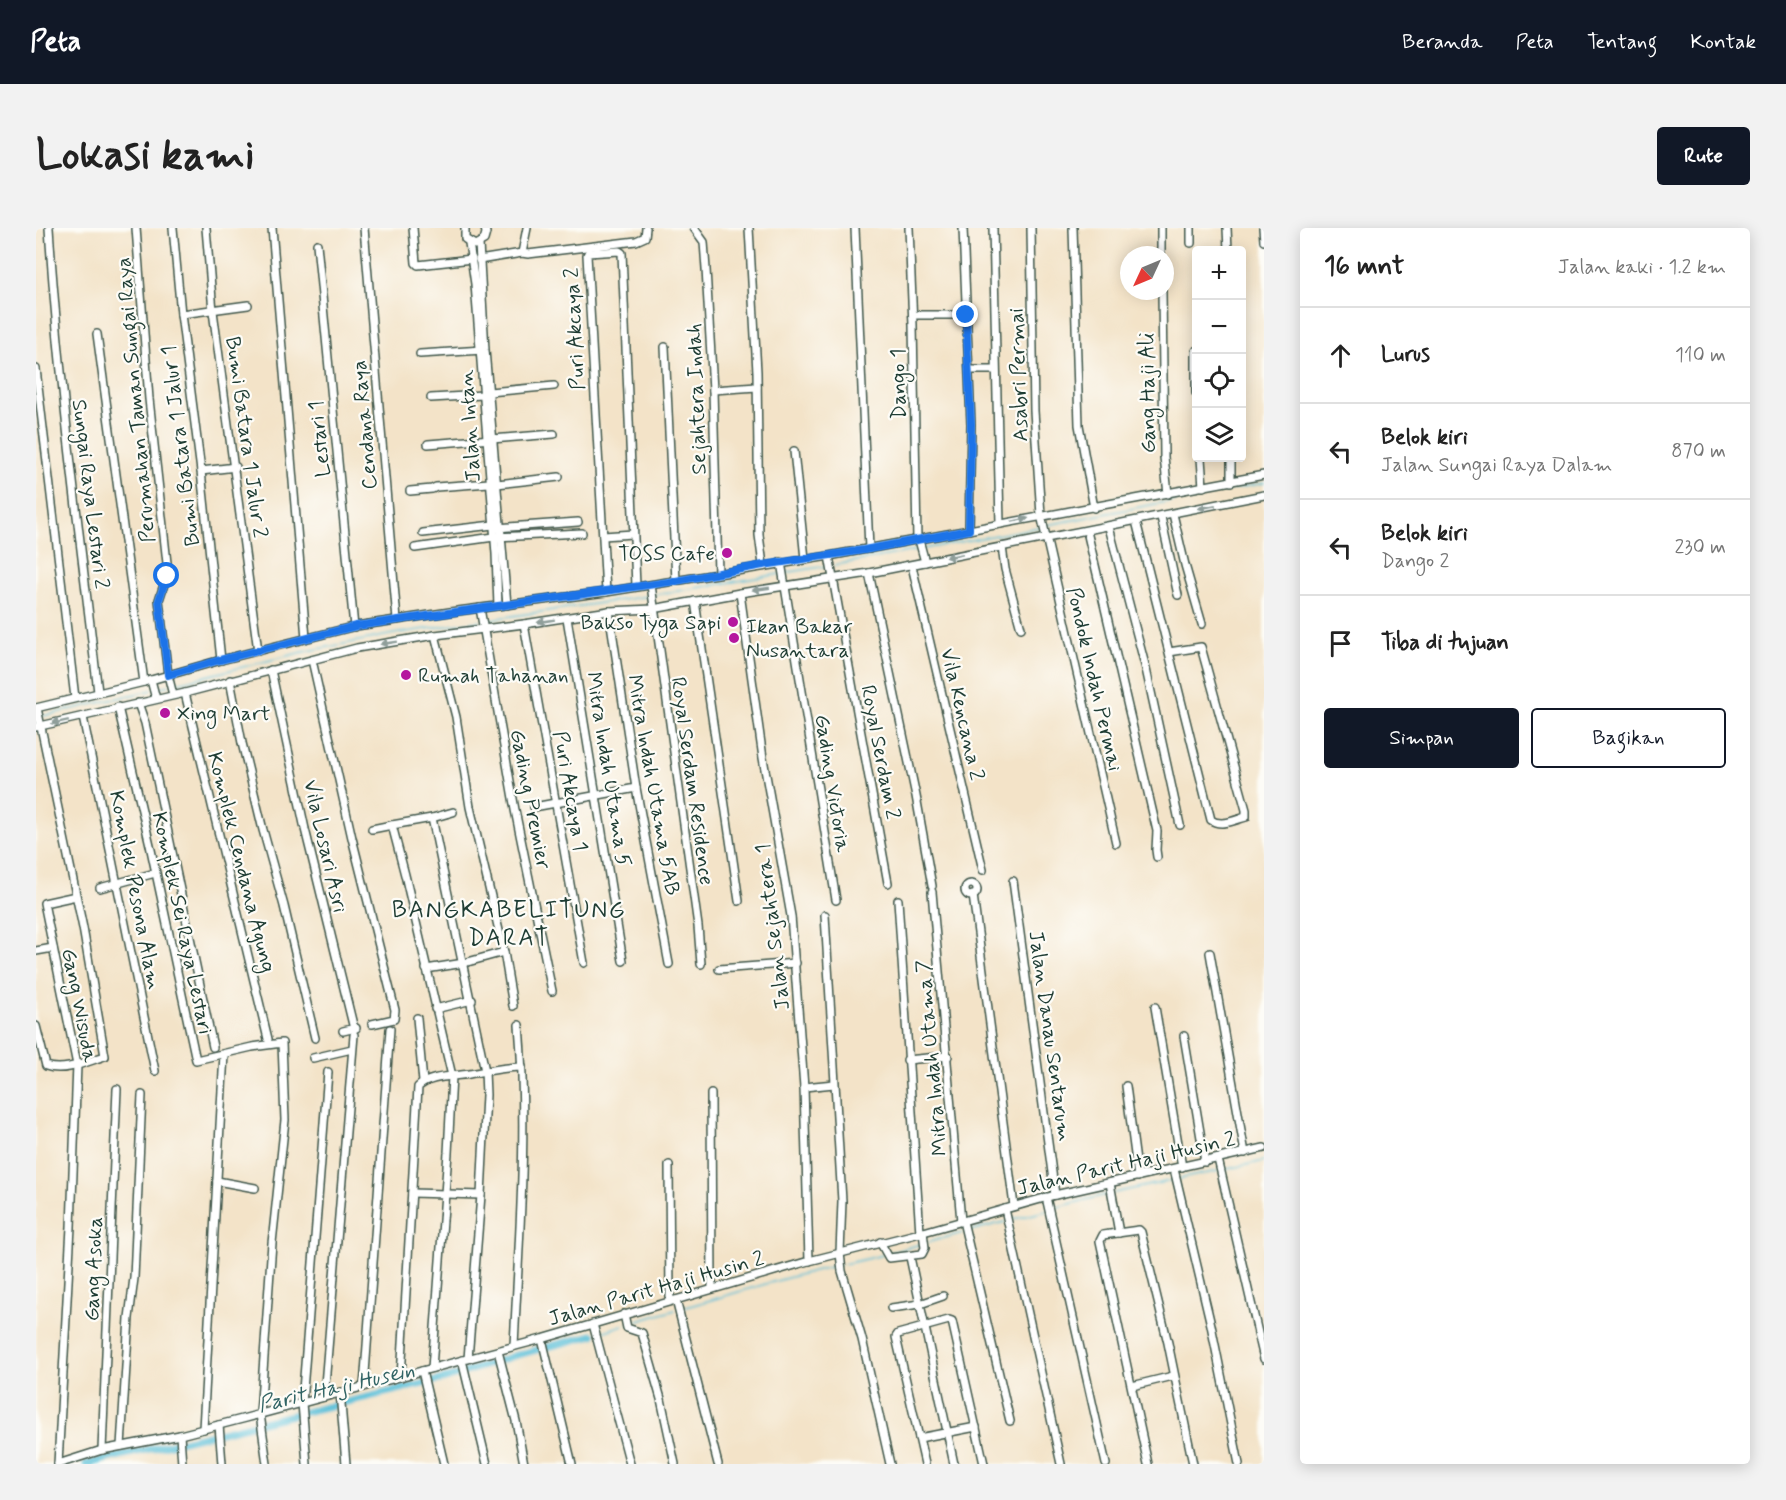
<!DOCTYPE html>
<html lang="id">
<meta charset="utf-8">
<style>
:root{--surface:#fff;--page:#f2f2f2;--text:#222;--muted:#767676;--line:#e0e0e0;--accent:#111827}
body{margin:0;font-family:Mynerve,sans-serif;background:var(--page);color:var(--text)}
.controls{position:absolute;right:18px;top:18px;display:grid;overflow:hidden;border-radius:6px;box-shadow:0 3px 15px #0003}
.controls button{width:54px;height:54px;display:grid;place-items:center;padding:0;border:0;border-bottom:2px solid var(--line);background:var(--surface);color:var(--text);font:30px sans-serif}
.compass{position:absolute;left:1084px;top:18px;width:54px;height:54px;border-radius:50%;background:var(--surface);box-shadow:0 3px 15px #0003;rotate:226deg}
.stop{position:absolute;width:18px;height:18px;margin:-14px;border:4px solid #1a73e8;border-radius:50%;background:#fff}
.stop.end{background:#1a73e8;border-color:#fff;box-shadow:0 2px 6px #0008}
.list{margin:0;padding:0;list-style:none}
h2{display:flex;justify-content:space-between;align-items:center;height:78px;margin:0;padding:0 24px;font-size:26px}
h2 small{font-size:20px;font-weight:400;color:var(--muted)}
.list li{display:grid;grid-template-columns:39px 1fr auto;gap:18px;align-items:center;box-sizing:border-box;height:96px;padding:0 24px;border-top:2px solid var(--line)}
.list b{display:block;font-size:22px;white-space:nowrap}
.list p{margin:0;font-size:20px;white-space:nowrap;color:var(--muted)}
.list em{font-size:20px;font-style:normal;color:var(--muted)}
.actions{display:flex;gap:12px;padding:18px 24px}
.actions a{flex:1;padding:14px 0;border:2px solid var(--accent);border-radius:6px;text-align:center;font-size:21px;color:var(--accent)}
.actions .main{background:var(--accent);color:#fff}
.icon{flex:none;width:33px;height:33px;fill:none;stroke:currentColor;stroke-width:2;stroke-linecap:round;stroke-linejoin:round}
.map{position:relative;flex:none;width:1228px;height:1236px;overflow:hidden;border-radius:6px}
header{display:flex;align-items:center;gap:36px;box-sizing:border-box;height:84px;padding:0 30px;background:var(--accent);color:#fff}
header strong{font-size:28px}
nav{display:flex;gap:33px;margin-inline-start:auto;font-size:21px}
.intro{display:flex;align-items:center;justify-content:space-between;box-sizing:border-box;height:144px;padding:0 36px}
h1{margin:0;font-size:42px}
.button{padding:15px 27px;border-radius:6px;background:var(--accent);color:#fff;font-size:21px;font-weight:700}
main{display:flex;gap:36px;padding:0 36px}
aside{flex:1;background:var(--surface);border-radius:6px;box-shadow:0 3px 15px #0003}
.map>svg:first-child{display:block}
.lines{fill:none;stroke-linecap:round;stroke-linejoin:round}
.stream{stroke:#5abfd8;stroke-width:1.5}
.canal{stroke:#5abfd8;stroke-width:7}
.minor-casing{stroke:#3f564a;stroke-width:10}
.minor{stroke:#fff;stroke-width:7}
.oneway{fill:#8f9e9a}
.route{stroke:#1a73e8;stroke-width:8}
.poi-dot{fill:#b5179e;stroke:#fdfcf7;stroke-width:2}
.labels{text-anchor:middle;stroke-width:4.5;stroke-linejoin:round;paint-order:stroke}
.street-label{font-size:21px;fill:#1f3d34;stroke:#fdfcf7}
.poi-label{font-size:21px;fill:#1f3d34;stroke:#fdfcf7;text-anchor:start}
.water-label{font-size:22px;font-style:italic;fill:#316465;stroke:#fdfcf7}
.quarter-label{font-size:24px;letter-spacing:1.5px;fill:#1f3d34;stroke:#fdfcf7}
</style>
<header>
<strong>Peta</strong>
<nav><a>Beranda</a><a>Peta</a><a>Tentang</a><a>Kontak</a></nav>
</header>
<div class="intro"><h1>Lokasi kami</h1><a class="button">Rute</a></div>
<main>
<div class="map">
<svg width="1228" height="1236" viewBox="0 0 1228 1236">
<rect width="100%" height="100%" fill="#fdfcf7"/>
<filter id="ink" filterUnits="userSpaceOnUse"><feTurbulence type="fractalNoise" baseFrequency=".0167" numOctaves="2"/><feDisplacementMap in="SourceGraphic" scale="12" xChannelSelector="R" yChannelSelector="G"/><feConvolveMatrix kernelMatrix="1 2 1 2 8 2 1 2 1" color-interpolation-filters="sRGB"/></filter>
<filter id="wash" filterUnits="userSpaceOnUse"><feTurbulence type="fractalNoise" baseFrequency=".008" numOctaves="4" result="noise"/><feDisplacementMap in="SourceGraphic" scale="24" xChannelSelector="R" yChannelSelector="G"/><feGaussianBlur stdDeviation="1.35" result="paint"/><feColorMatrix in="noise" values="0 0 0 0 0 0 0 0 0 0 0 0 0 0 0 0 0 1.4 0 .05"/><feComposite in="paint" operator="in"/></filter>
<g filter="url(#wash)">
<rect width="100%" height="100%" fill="#f3e3c8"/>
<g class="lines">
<g class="stream">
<path d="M1011 297 1228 255"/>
<path d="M887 321 1003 299"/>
<path d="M799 337 883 322"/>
<path d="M748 345 791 338"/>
<path d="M618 367 744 346"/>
<path d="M449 392 613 368"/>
<path d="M138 456 267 424 363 405 444 393"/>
<path d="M120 461 133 457"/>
<path d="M7 488 116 462"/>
<path d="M1187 942 1228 933"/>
<path d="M1143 951 1182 943"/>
<path d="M1078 965 1138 952"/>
<path d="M1014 981 1073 966"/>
<path d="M974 992 1010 983"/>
<path d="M933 1003 969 994"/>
<path d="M893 1014 926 1005"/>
<path d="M852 1025 885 1016"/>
<path d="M808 1036 847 1027"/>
<path d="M646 1080C699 1066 750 1048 804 1037"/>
<path d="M592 1096 639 1082"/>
<path d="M563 1105 587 1097"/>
</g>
<path class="canal" d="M50 1236 412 1150 477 1128 557 1107"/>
</g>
</g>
<g filter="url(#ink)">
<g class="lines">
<g class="minor-casing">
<g id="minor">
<path d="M13 0C23 155 44 309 62 464"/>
<path d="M100 0 113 171 132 344 123 372 132 447 137 467"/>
<path d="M137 0 145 86 165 243 185 432"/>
<path d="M170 0 177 83 222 423"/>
<path d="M236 0 270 410"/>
<path d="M328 0 361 392"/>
<path d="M377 0 380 35 382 37 436 31"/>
<path d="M429 0V11L439 17 448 12 450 5 449 0"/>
<path d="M491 0 486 25 492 26 600 13 609 9 610 0"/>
<path d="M658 0 668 14 670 41 677 162 682 345"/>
<path d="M713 0 721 144 723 307 727 337"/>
<path d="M819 0 833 321"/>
<path d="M873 0 877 97 881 312"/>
<path d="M927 0 935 196 933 302"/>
<path d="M957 0 964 296"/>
<path d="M995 0 998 183 1005 287 1080 615"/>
<path d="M1037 0 1043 197 1058 280"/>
<path d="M1125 0V27"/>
<path d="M1155 0V15"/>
<path d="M1191 0 1192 22"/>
<path d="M1227 0 1228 13"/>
<path d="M433 15 439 56 460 326 462 378"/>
<path d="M281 16 318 399"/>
<path d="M443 16 449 122 471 377"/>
<path d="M443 32 486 25"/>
<path d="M1126 63 1128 229 1132 266"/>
<path d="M145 86 212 77"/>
<path d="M877 87H930"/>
<path d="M61 106 108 454"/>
<path d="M629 119 640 353"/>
<path d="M1160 123V165"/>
<path d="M384 126 447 122"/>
<path d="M0 141 39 470"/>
<path d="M933 142H959"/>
<path d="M677 162 721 159"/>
<path d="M453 164 518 158"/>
<path d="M395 170 447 167"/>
<path d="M392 216 518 206"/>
<path d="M758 223 769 331"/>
<path d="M1165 230 1167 259"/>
<path d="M1195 230V254"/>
<path d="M165 243 200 239"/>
<path d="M461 256 523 249"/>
<path d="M374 263 396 261 400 259 453 255"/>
<path d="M1137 286 1149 337 1166 396"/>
<path d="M1125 289 1142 367"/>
<path d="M1100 293 1175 592C1185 599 1199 592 1210 589V582L1165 419 1133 424"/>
<path d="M1073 299 1110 441 1144 597"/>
<path d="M460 300 542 294"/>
<path d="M1051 303 1121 603 1120 622 1121 629"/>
<path d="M387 305 457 297"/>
<path d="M567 308 597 306"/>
<path d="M883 312 889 334"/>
<path d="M966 319 969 341 985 400"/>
<path d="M379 320 458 309 546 305"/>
<path d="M793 328 852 655"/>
<path d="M745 334 800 672"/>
<path d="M876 338 947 642"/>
<path d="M833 345 880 568 896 658"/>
<path d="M615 357 662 698 665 736"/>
<path d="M570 364 551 27 552 25 583 23 586 25 600 358"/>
<path d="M704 365 727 530 755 688 768 859 773 1033"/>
<path d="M659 373 703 673"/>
<path d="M444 380 479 582 516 763"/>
<path d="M573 383 600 560 633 736"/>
<path d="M531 390 587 733"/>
<path d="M488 396 548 735"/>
<path d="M399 407 420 489 434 579 468 724 477 778"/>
<path d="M276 432 316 610 359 782 358 791 336 796"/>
<path d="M235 442 269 601 318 801"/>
<path d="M115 452 120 471"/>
<path d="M194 452 206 515 227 602 248 678 279 810"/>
<path d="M149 465 232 811"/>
<path d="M102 475 109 495 177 819"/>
<path d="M82 479 114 617 160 832 216 819 246 815 249 892 236 1015 224 1186 231 1236"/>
<path d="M0 480 108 454 185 432 320 398 414 384 570 364 793 328 1228 247"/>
<path d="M47 489 119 843"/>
<path d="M0 499 149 465 321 420 399 407 488 396 573 383 617 381 704 365 833 345 1228 267"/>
<path d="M498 579 600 560"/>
<path d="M396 590 417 584"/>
<path d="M336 601 356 597"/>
<path d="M977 653 1019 967"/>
<circle cx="935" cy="662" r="6"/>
<path d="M64 660 119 645"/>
<path d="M896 664 925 993"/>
<path d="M937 667 978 978"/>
<path d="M862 672 884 1005"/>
<path d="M789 687 806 973 804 1025 806 1043 826 1111 854 1236"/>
<path d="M0 723 17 720"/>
<path d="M1174 725 1209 925"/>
<path d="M390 741 428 735 468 724"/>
<path d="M683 741 760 735"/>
<path d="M1119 779 1146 939"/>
<path d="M399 781 436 772"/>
<path d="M381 790 387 854"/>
<path d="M0 798 10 838C28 845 52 833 69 828L47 700 1 480"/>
<path d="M307 803 320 800"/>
<path d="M1148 808 1169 934"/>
<path d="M277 830 316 821"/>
<path d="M871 832 912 828"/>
<path d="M1090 858 1102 949"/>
<path d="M768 859 798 856"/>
<path d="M675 866 676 1061"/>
<path d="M1182 931 1228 1131"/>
<path d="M633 937 634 1073"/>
<path d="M1138 941 1175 1097 1203 1236"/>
<path d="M181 953 219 960"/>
<path d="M1074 955 1083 1005"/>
<path d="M376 965 445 967"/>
<path d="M1010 969 1070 1236"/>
<path d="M969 981 1025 1236"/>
<path d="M927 993 974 1193"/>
<path d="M844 1014 853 1030 886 1026 889 1020 887 1004"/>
<path d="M874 1029 918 1236"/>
<path d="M640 1072 682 1236"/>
<path d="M855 1080 884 1076 907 1068"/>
<path d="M588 1086 591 1100 606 1105 625 1171 639 1236"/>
<path d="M557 1096 594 1236"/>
<path d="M506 1111 536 1236"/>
<path d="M478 1118C483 1011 492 903 483 797"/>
<path d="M462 1123 480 1193 488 1236"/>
<path d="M426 1132 451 1236"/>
<path d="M396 1140 412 925 416 848 369 647 356 597 396 590 449 843 450 867 445 967 432 1131"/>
<path d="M386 1143 408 1236"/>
<path d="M365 1149 382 859C394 847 417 849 433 846 451 843 468 839 486 839"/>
<path d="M1096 1158 1137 1148"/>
<path d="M328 1159 354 801"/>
<path d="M304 1164 310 1236"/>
<path d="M288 1169 318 807"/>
<path d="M183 1197 186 1236"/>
<path d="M167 1201 188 826"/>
<path d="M144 1207 146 1236"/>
<path d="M883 1210 940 1199"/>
<path d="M85 1218 93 1090 98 1050 106 867"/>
<path d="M66 1222 81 861"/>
<path d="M22 1236 66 1222 144 1207 210 1190 506 1111 773 1033 884 1005 1019 967 1228 920"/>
<path d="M22 1236 35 999 41 837 8 675 40 668"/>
<path d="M271 1236 266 1175 292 844"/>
<path d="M889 1236 860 1109 862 1106 913 1092 916 1093 948 1236"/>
<path d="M1112 1236 1064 1013 1067 1007 1103 1002 1105 1004 1132 1115 1157 1236"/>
</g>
</g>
<use href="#minor" class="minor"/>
</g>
<defs><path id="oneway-solid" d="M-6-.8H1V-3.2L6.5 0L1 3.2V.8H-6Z" transform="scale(1.5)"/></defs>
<g class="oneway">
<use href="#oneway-solid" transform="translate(1171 279) rotate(169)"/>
<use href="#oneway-solid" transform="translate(984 292) rotate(-12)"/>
<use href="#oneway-solid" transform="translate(918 328) rotate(169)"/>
<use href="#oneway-solid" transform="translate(725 361) rotate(172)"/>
<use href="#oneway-solid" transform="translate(510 393) rotate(171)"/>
<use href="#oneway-solid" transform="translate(353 415) rotate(171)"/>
<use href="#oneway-solid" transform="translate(24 494) rotate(168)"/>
</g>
</g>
<g class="lines" filter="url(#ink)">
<path class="route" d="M131 348 123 372 132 447 184 432 320 398 640 353 727 337 828 322 933 302 935 196 930 87"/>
</g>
<g class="poi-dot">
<circle cx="691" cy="325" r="6"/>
<circle cx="697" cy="394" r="6"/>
<circle cx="698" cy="410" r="6"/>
<circle cx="370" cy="447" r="6"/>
<circle cx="129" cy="485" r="6"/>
</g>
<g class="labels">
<g class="street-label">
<text transform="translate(538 101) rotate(-93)" y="7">Puri Akcaya 2</text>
<text transform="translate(982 147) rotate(-92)" y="7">Asabri Permai</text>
<text transform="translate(862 156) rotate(-91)" y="7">Dango 1</text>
<text transform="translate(1111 165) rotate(-91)" y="7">Gang Haji Ali</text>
<text transform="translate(660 171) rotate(-92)" y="7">Sejahtera Indah</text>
<text transform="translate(99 172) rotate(-95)" y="7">Perumahan Taman Sungai Raya</text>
<text transform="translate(328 197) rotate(-95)" y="7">Cendana Raya</text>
<text transform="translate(433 198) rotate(-94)" y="7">Jalan Intan</text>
<text transform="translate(211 209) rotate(82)" y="7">Bumi Batara 1 Jalur 2</text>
<text transform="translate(283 211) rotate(-96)" y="7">Lestari 1</text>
<text transform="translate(144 218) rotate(-97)" y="7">Bumi Batara 1 Jalur 1</text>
<text transform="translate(55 266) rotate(83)" y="7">Sungai Raya Lestari 2</text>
<text transform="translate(1059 451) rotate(77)" y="7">Pondok Indah Permai</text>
<text transform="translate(927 486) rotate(77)" y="7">Vila Kencana 2</text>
<text transform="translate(845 524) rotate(79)" y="7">Royal Serdam 2</text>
<text transform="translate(573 541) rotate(81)" y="7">Mitra Indah Utama 5</text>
<text transform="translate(657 553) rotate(82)" y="7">Royal Serdam Residence</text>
<text transform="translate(797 555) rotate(81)" y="7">Gading Victoria</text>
<text transform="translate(618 557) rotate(80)" y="7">Mitra Indah Utama 5AB</text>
<text transform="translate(535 563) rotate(80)" y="7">Puri Akcaya 1</text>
<text transform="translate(495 571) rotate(79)" y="7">Gading Premier</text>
<text transform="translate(290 618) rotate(77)" y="7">Vila Losari Asri</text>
<text transform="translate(206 634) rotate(76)" y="7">Komplek Cendana Agung</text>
<text transform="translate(100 662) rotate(79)" y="7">Komplek Pesona Alam</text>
<text transform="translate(147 695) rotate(78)" y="7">Komplek Sei Raya Lestari</text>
<text transform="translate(736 699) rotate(-97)" y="7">Jalan Sejahtera 1</text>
<text transform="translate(44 777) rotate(79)" y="7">Gang Wisuda</text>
<text transform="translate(1015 808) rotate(82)" y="7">Jalan Danau Sentarum</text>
<text transform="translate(895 830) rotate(-95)" y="7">Mitra Indah Utama 7</text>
<text transform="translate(1090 935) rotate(-13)" y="7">Jalan Parit Haji Husin 2</text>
<text transform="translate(57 1041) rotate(-88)" y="7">Gang Asoka</text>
<text transform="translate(620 1060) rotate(-16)" y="7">Jalan Parit Haji Husin 2</text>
</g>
<g class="poi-label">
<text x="679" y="332" text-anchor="end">TOSS Cafe</text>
<text x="685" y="401" text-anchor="end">Bakso Tyga Sapi</text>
<text x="710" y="405">Ikan Bakar<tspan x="710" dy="24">Nusantara</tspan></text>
<text x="382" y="454">Rumah Tahanan</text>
<text x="141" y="492">Xing Mart</text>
</g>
<g class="water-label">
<text transform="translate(300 1158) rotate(-13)" y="8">Parit Haji Husein</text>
</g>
<g class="quarter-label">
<text x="473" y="689">BANGKABELITUNG<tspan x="473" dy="28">DARAT</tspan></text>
</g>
</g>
</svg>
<div class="controls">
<button>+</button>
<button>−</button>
<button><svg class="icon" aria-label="locate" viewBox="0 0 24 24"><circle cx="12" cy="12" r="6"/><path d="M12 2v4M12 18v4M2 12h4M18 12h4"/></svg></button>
<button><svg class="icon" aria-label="layers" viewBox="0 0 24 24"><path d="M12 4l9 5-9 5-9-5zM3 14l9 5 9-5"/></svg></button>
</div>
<svg class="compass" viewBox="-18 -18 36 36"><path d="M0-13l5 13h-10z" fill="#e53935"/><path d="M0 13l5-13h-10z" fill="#767676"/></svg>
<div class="stop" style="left:131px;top:348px"></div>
<div class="stop end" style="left:930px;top:87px"></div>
</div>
<aside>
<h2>16 mnt<small>Jalan kaki · 1.2 km</small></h2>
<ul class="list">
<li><svg class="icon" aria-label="ahead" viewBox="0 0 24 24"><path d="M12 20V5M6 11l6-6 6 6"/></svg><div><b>Lurus</b></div><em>110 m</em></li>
<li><svg class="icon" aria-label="left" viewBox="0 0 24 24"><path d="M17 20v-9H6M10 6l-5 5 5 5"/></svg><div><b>Belok kiri</b><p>Jalan Sungai Raya Dalam</p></div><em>870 m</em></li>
<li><svg class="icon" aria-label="left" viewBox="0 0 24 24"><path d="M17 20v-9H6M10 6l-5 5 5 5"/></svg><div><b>Belok kiri</b><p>Dango 2</p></div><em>230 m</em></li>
<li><svg class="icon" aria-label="arrive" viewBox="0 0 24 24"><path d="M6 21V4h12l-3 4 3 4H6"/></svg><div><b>Tiba di tujuan</b></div></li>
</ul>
<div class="actions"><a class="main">Simpan</a><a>Bagikan</a></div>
</aside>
</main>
